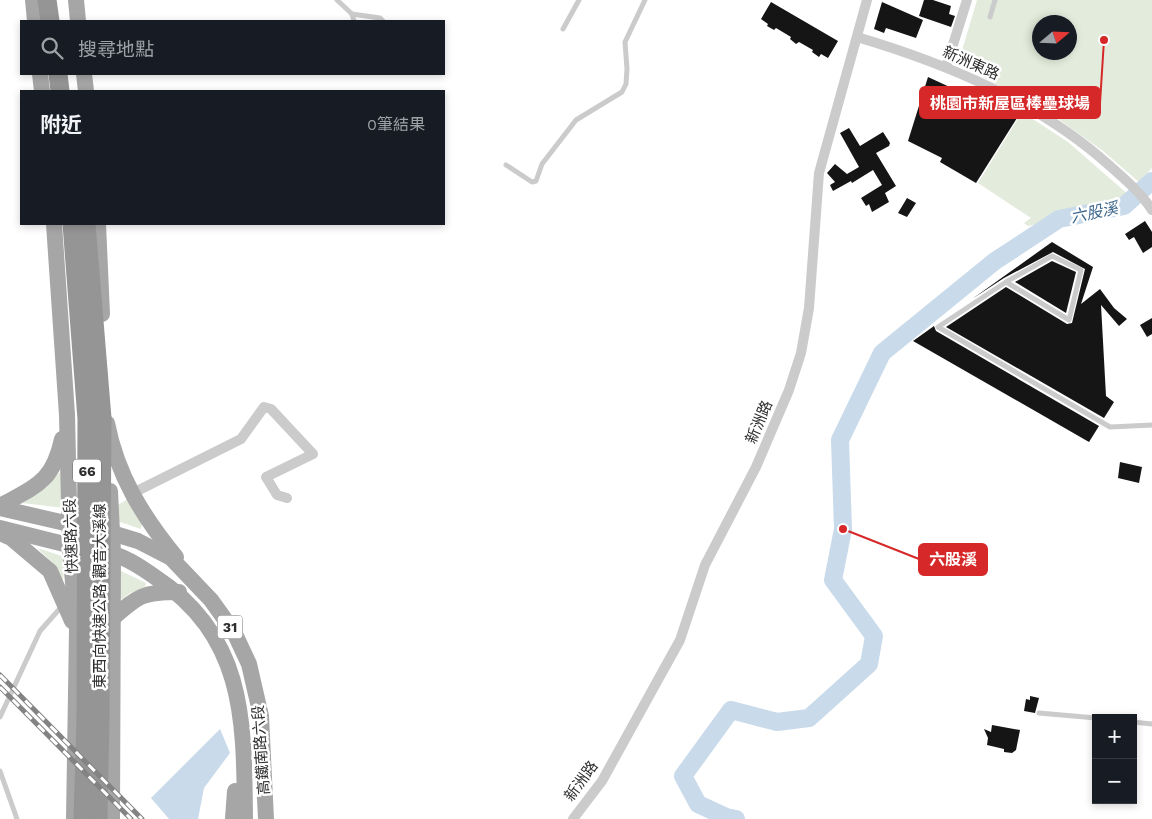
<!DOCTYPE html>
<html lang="zh-TW">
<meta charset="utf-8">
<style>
:root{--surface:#171b24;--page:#20242c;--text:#f1f3f6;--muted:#9ea1a6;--line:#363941}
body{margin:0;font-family:"Work Sans","Noto Sans TC",sans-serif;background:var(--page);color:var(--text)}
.controls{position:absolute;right:15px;bottom:15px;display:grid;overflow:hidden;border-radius:0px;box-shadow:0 2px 8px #0003}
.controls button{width:45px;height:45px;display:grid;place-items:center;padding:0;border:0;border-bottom:1px solid var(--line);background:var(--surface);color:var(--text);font:25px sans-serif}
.compass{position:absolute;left:1032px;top:15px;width:45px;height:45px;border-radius:50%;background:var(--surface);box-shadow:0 2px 8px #0003;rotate:71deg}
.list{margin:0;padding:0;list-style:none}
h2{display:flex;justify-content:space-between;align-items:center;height:65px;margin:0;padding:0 20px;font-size:21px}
h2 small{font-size:16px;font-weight:400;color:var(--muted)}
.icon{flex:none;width:28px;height:28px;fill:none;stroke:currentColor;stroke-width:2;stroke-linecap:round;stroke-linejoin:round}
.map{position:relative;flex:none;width:1152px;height:819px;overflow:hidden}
.search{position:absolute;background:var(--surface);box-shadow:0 2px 8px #0003;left:20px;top:20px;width:425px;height:55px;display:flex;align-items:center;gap:12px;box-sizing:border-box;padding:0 18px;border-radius:0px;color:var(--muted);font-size:19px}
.panel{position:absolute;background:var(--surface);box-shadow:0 2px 8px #0003;left:20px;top:90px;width:425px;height:135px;border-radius:0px}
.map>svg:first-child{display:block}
.green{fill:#e3ebdc;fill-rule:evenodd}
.water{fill:#c9daea}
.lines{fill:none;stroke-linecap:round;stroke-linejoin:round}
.river{stroke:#c9daea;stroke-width:18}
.building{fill:#151515}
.lane{stroke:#cbcbcb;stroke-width:5}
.street{stroke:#cbcbcb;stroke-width:10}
.primary{stroke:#a6a6a6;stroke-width:16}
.highway{stroke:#959595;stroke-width:19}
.rail-casing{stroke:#838383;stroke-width:5}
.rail{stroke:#fff;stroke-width:3;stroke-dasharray:9;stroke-linecap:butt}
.highway-bridge{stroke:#959595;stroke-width:19}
.labels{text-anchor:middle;stroke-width:5;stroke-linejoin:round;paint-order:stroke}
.shield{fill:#fff;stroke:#6d6d6d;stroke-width:1}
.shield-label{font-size:14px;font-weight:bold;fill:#2e2e2e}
.street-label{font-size:15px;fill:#2e2e2e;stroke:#fff}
.water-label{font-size:16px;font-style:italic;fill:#3f688d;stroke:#fff}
.leader{fill:none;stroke:#d62828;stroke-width:2}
.callout-dot{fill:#d62828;stroke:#fff;stroke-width:2}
.callout{fill:#d62828;stroke:#d62828;stroke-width:2}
.callout-label{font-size:16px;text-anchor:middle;font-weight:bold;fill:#fff}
</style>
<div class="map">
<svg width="1152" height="819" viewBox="0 0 1152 819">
<rect width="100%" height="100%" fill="#fff"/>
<g class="green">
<path d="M977 0H1152V168L1139 182 1103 151 1050 113 958 64ZM1040 22H1070V52H1040Z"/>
<path d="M1022 112 1068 142 1130 196 1113 206 1028 226 1024 223 1031 218 978 183Z"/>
<path d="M62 470 64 508 23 503 44 489Z"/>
<path d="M128 499 142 523 141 529 117 521 116 506Z"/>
<path d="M37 548 65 557 63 581 52 562Z"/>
<path d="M119 570 146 583 145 588 130 593 122 599 118 598Z"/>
</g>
<path class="water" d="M220 729 230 753 204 788 198 819H169L151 798Z"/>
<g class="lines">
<path class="river" d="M736 819 726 817 698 804 683 776 731 710 777 722 809 718 869 664 874 636 833 580 843 529 840 440 882 353 995 261 1059 219 1124 206 1152 181"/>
</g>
<g class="building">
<path d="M924 0H933L951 6 949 14 955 16 951 27 919 16Z"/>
<path d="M771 2 838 41 828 58 821 54 819 57 812 52 813 50 799 42 796 44 790 39 791 37 776 28 774 30 767 26 768 24 761 19Z"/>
<path d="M882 2 923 20 916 38 886 28 884 33 874 29Z"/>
<path d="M928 77 1017 118 976 183 940 162 942 158 908 141Z"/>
<path d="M849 128 860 146 883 132 890 143 889 146 876 153 896 186 885 193 889 202 872 212 869 204 866 206 861 198 882 185 873 170 852 183 851 181 833 191 830 185 835 182 827 173 835 164 847 174 859 167 840 133Z"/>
<path d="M907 198 916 203 907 217 898 213Z"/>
<path d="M1145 221 1152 232V247L1143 253 1134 237 1129 240 1125 234Z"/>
<path d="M1052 242 1093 267 1081 304 1100 289 1114 308 1127 319 1119 326 1101 305 1106 396 1114 402 1104 418 946 327 1006 287 1067 324 1072 323 1085 269 1053 252 1004 278 972 299Z"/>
<path d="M1052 261 1076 272 1066 313 1015 282Z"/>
<path d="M1152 318V334L1147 337 1140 325Z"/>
<path d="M934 326 936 331 1099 426 1089 442 913 341Z"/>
<path d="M1120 462 1142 467 1139 483 1118 478Z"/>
<path d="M1030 696 1039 698 1035 713 1024 711 1026 699 1030 700Z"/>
<path d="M992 725 1020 730 1016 750 1012 753 1004 752V749L987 745 988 738 984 729 991 732Z"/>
</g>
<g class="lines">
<g class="lane">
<path d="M337 0 352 14 354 21"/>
<path d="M352 14 380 18 383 21"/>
<path d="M990 17 995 0"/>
<path d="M563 29 579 0"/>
<path d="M506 165 532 182 536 181 542 164 576 120 622 92 626 84 627 69 625 42 645 0"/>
<path d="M1006 282 1069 320 1081 270 1052 256 1006 282 938 327 1110 427 1152 425"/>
<path d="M1039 713 1096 718"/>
<path d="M0 717 40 631 63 605"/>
<path d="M1133 722 1152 724"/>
<path d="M0 771 17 819"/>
</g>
<g class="street">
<path d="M857 37C948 64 1039 102 1110 166 1126 180 1141 193 1152 210"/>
<path d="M946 67 967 0"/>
<path d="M131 494 241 439 264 407 271 409 313 454 266 477 277 495 287 498"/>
<path d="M573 819 602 781 680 640 705 565 756 467 789 390 801 353 809 308 819 173 867 0"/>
</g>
<g class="primary">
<path d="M33 0 35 21"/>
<path d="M76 0 78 21"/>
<path d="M40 74 42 91"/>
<path d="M84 74 86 91"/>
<path d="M54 224 67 415 70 547 77 630 74 819"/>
<path d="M98 224 102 314"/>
<path d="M107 423C117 475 143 517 176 557"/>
<path d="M110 491 113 553 112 819"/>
<path d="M0 506C36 486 53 482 62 439"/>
<path d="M0 508 78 526"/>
<path d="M0 528 80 548"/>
<path d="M102 530 138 541 171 558 211 600 234 632 249 664 261 716 266 819"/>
<path d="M2 534 11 538 50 571 72 621"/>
<path d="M104 552C122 554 141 567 155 577 246 637 244 721 245 819"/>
<path d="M112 619C139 595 143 592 179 592"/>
<path d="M233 819 235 791"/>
</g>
<g class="highway">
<path d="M47 0 50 21"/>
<path d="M58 74 60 91"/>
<path d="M83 819 86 718"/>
<path d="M98 819 100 717"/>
</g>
<g class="rail-casing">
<g id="rail">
<path d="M0 675 142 819"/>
<path d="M0 687 131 819"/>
</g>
</g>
<use href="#rail" class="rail"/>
<g class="highway-bridge">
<path d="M72 224 87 419 86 718"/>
<path d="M86 224 102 418 100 717"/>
</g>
</g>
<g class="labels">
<g class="shield">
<rect x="73" y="459.5" width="28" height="23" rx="4"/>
<rect x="217.5" y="615.5" width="25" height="23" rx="4"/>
</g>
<g class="shield-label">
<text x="87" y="476">66</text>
<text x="230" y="632">31</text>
</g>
<g class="street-label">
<text transform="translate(971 63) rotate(24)" y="5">新洲東路</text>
<text transform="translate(759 422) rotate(-67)" y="5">新洲路</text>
<text transform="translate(71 536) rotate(-92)" y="5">快速路六段</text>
<text transform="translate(100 596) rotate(-90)" y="5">東西向快速公路 觀音大溪線</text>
<text transform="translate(261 750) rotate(-94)" y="5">高鐵南路六段</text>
<text transform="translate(581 781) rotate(-54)" y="5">新洲路</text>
</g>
<g class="water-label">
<text transform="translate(1094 212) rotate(-12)" y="6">六股溪</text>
</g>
</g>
<path class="leader" d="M1104 40L1100 103M843 529L919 559"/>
<g class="callout-dot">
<circle cx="1104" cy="40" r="5"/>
<circle cx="843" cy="529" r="5"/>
</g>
<g class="callout">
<rect x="920" y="87" width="180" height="31" rx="5"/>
<rect x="919" y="544" width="68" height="31" rx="5"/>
</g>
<g class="callout-label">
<text x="1010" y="109">桃園市新屋區棒壘球場</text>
<text x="953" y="565">六股溪</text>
</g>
</svg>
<div class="controls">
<button>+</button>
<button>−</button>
</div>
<svg class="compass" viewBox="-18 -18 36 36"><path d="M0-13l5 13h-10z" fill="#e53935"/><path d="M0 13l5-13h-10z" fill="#9ea1a6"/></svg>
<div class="search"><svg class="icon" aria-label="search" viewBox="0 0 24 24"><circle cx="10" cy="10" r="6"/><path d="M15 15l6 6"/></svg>搜尋地點</div>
<section class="panel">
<h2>附近<small>0筆結果</small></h2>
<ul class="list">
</ul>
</section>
</div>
